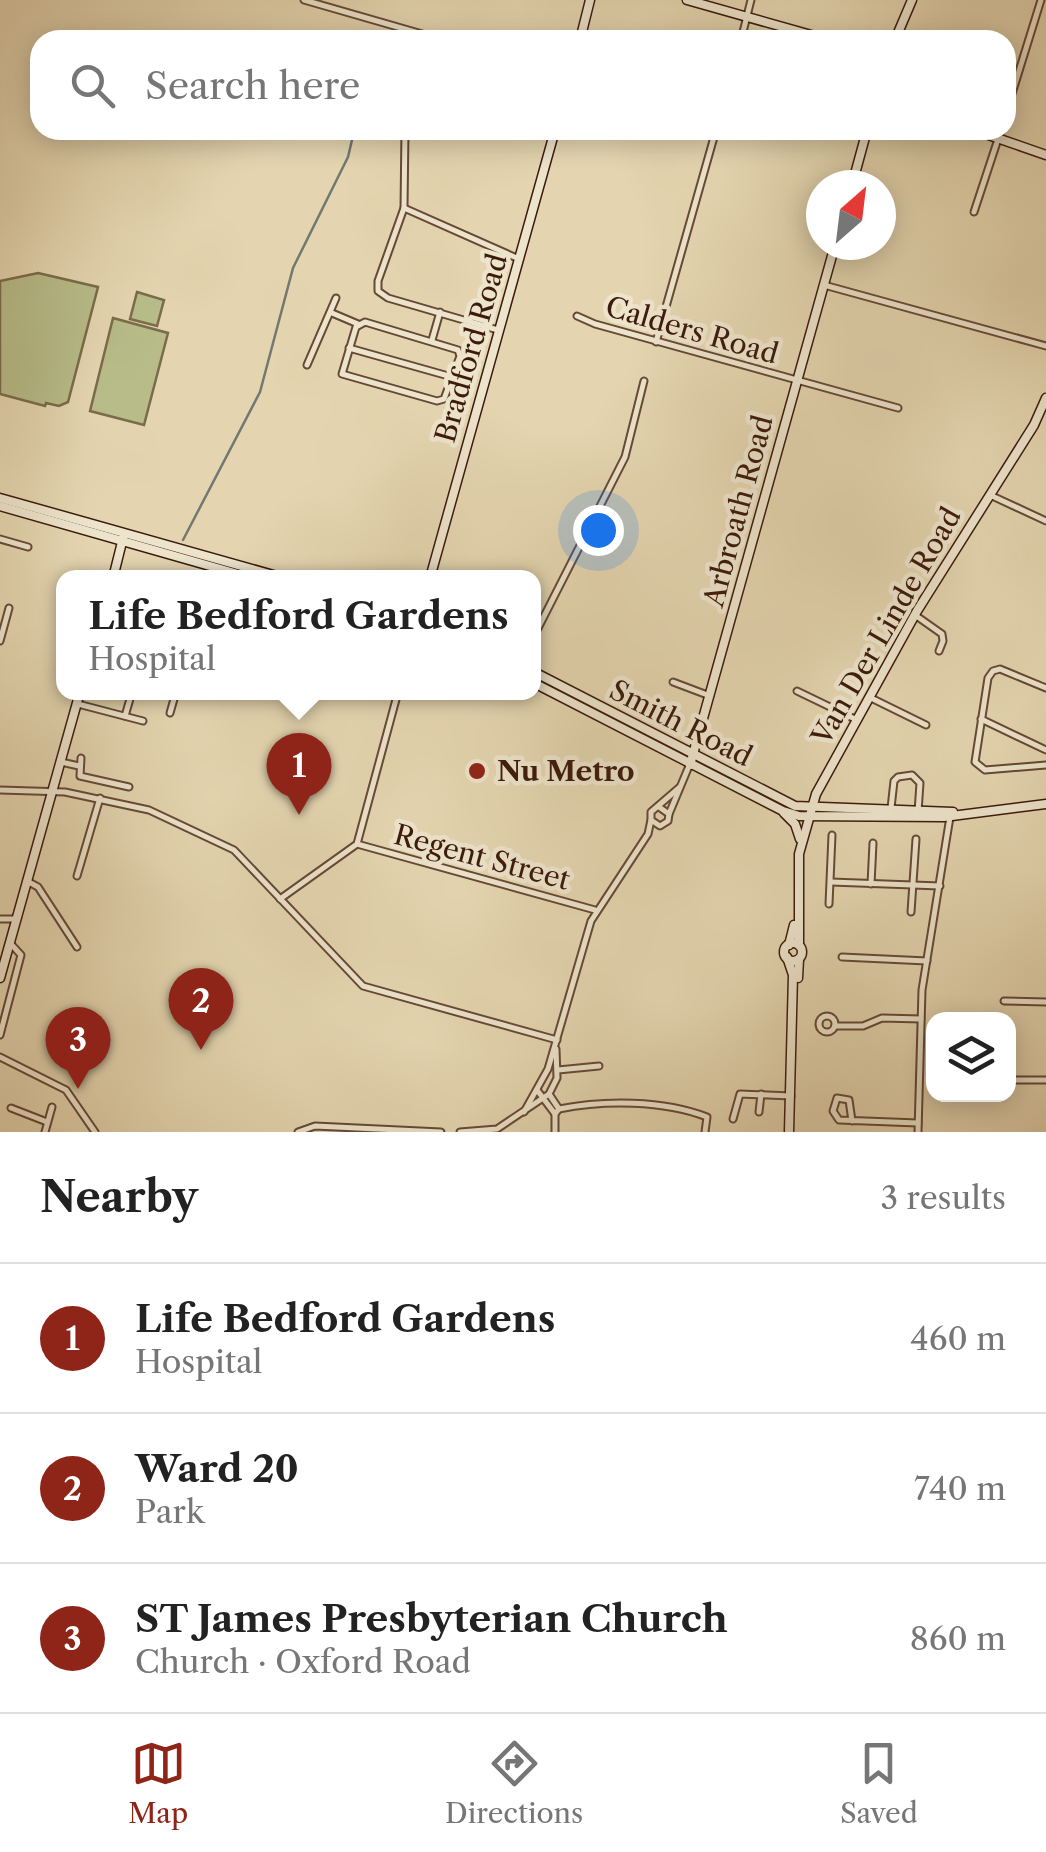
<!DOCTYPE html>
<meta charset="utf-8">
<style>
:root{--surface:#fff;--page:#f2f2f2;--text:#222;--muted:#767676;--line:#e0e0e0;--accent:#8f2418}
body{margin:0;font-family:"Libre Caslon Text",serif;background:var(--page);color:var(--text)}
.controls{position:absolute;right:30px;bottom:30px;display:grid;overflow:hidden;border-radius:20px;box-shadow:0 5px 25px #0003}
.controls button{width:90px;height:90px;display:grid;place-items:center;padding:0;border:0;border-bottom:2px solid var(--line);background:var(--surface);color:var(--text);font:50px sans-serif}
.compass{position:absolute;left:806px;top:170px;width:90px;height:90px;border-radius:50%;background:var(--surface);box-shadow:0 5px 25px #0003;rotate:28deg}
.you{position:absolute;left:598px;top:530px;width:35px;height:35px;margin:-25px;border:8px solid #fff;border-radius:50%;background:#1a73e8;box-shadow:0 0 0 15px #1a73e833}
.badge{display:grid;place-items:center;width:65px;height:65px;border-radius:50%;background:var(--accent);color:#fff;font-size:32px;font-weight:700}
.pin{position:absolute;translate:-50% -82px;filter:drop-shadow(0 2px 5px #0008)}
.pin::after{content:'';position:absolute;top:52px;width:35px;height:30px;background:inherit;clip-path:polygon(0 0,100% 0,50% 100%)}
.popup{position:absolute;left:56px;top:570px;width:485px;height:130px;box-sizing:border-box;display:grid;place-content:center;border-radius:20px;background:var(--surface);filter:drop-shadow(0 2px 8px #0005);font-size:32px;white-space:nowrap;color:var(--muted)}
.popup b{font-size:38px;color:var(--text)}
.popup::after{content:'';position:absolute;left:50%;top:100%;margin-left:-20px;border:20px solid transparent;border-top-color:var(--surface)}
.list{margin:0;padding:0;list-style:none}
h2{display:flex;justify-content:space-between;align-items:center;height:130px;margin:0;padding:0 40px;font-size:42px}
h2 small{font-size:32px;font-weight:400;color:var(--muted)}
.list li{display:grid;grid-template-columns:65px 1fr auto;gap:30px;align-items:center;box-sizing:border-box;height:150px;padding:0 40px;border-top:2px solid var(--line)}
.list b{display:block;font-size:38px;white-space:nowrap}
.list p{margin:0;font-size:32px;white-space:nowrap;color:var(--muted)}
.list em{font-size:32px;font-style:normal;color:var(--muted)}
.icon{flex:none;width:55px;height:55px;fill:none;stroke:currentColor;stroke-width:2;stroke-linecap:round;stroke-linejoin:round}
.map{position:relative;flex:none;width:1046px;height:1132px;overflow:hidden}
.search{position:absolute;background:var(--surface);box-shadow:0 5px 25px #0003;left:30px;right:30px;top:30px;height:110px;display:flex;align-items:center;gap:25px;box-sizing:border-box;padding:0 35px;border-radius:30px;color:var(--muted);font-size:38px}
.sheet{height:580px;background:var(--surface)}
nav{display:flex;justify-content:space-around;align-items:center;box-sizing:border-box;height:140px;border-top:2px solid var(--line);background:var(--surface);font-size:28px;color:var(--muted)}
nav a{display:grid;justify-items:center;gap:5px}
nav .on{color:var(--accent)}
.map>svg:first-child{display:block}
.green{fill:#b7bc89;stroke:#7a6b4a;stroke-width:2.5}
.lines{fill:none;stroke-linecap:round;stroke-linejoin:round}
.stream{stroke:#737870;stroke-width:2.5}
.street-casing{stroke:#664935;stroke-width:9}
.secondary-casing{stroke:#3c1a0c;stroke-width:11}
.street{stroke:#ede4cc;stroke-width:5}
.secondary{stroke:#ede4cc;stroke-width:8}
.poi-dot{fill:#8f2418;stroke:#ede4cc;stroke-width:4}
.labels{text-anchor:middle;stroke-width:9;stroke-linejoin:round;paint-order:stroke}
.street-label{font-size:28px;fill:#3c1a0c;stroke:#ede4cc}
.poi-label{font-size:28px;font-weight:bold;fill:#3c1a0c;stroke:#ede4cc;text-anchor:start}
</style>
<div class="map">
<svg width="1046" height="1132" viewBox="0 0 1046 1132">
<rect width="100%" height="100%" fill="#e4d5b0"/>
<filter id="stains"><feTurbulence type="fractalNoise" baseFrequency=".002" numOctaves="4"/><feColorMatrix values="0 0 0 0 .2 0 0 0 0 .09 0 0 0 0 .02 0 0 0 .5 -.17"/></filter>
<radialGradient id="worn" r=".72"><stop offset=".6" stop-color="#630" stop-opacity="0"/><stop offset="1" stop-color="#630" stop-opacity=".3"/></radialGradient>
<g class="green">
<path d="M38 273 98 287 68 402 59 406 46 403 45 406 0 394V281Z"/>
<path d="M137 292 164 300 157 326 130 319Z"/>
<path d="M113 318 168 333 144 425 90 411Z"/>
</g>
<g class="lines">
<g class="stream">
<path d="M353 131V130"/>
<path d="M183 540 260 392 293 268 348 157 352 140"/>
</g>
<g class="street-casing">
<g id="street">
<path d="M304 0 443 40"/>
<path d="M741 40 751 0"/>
<path d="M1006 113 1041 0"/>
<path d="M405 130 404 208 378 281V291L388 298 498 330"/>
<path d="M404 208 519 259"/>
<path d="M974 212 1001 130"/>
<path d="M824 285 1046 346"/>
<path d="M332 313 358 324"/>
<path d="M577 316 595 324 898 408"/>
<path d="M365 322 458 350 460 356 444 399 437 401 342 374 356 327Z"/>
<path d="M432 340 440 312"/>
<path d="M656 342 716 130"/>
<path d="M349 348 452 377"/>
<path d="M307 365 336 298"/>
<path d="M990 495 1046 521"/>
<path d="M0 539 28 547"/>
<path d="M915 615 942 634 943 641 939 651"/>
<path d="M534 636 625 457 644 381"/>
<path d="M0 641 9 608"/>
<path d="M673 682 710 696"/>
<path d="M1046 688 1000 669 993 671 988 678 975 762 985 770 1046 765"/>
<path d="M797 691 857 720"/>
<path d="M226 692H232"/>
<path d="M869 697 926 725"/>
<path d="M78 704 143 721"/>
<path d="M170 713 176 692"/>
<path d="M125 716 132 692"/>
<path d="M981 719 1046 750"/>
<path d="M81 758 80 776 129 787"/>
<path d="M61 762 79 766"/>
<path d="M0 790 65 792 149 810 234 850 363 986 557 1040"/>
<path d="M659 807 669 814 668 821 660 826 651 820V812L680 787"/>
<path d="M891 808 894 781 898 777 912 775 920 783 918 812"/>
<path d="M669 814 689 766"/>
<path d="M357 844 595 910"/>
<path d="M77 876 100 798"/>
<path d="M27 881 38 887 77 947"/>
<path d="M831 882 940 886"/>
<path d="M871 884 873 843"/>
<path d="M280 899 357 844 398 692"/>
<path d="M829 904 832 835"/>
<path d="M911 912 916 839"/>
<path d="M0 919H16"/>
<path d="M842 957 927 961"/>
<path d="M1004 1001 1046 1002"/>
<circle cx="827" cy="1024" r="8"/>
<path d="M835 1026H863L882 1018 921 1019"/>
<path d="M0 1035 21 955 10 943"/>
<path d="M0 1057 66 1090 95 1132"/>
<path d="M558 1070 599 1066"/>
<path d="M1008 1080H1046"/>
<path d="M537 1090 555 1114"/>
<path d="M549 1094 559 1109 555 1114V1132"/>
<path d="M11 1108 47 1122"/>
<path d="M559 1109C604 1100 663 1100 707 1117L705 1132"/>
<path d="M524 1112 548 1069 591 921 648 834 651 820"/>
<path d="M759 1112 761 1094"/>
<path d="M733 1119 740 1094 791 1096"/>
<path d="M852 1121 849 1100 837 1098 833 1111 839 1120 918 1123"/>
<path d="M45 1132 52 1107"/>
<path d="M298 1132 315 1126 441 1132"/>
<path d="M460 1132 497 1129 549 1094 557 1078 556 1049"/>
<path d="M918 1132 922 990 950 817"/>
</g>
</g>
<g class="secondary-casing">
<g id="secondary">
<path d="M687 0 829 40"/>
<path d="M580 40 590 0"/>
<path d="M895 40 912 0"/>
<path d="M974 130 1046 155"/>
<path d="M852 185 867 130"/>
<path d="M0 498 284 578"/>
<path d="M0 506 252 578"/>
<path d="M113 578 123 538"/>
<path d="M430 578 555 130"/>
<path d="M534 672 795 806 953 812"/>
<path d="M534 683 783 811 799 816 944 817 1046 804"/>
<path d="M690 765 835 245"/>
<path d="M784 813 795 824 800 839"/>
<circle cx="793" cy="952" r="9"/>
<path d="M789 945 794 925"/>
<path d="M799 945V854L816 794 917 611 1034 425 1046 398"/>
<path d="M787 957 793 975 789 1132"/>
<path d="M0 978 80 692"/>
<path d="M798 978 799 959"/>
</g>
</g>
<use href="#street" class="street"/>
<use href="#secondary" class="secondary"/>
</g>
<circle class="poi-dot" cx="477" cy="771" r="10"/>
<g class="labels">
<g class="street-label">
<text transform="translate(692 330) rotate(16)" y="10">Calders Road</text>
<text transform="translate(471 348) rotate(-74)" y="10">Bradford Road</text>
<text transform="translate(738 511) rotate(-75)" y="10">Arbroath Road</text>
<text transform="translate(886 626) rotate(-60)" y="10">Van Der Linde Road</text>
<text transform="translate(681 723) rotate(27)" y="10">Smith Road</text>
<text transform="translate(482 857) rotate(15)" y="10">Regent Street</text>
</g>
<g class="poi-label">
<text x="497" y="781">Nu Metro</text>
</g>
</g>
<rect width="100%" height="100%" filter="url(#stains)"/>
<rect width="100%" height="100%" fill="url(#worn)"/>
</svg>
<div class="controls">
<button><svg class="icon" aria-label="layers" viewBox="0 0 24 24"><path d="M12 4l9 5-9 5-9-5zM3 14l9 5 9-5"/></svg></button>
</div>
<svg class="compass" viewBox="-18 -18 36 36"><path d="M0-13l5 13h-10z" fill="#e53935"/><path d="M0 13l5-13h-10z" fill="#767676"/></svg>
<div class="you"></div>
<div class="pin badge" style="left:299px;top:815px">1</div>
<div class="popup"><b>Life Bedford Gardens</b>Hospital</div>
<div class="pin badge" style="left:201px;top:1050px">2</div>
<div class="pin badge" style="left:78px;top:1089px">3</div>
<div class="search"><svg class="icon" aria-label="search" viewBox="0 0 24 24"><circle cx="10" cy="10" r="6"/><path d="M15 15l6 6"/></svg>Search here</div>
</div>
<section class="sheet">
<h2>Nearby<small>3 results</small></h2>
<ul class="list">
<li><span class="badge">1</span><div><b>Life Bedford Gardens</b><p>Hospital</p></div><em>460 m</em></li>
<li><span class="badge">2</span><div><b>Ward 20</b><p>Park</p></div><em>740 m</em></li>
<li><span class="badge">3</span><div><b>ST James Presbyterian Church</b><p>Church · Oxford Road</p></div><em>860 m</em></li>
</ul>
</section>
<nav>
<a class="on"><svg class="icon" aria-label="map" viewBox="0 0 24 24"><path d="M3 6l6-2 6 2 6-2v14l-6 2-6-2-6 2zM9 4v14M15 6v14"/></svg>Map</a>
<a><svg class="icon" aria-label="directions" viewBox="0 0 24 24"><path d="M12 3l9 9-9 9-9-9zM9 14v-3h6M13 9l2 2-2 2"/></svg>Directions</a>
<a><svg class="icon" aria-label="saved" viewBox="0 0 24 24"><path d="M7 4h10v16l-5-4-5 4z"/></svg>Saved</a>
</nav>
